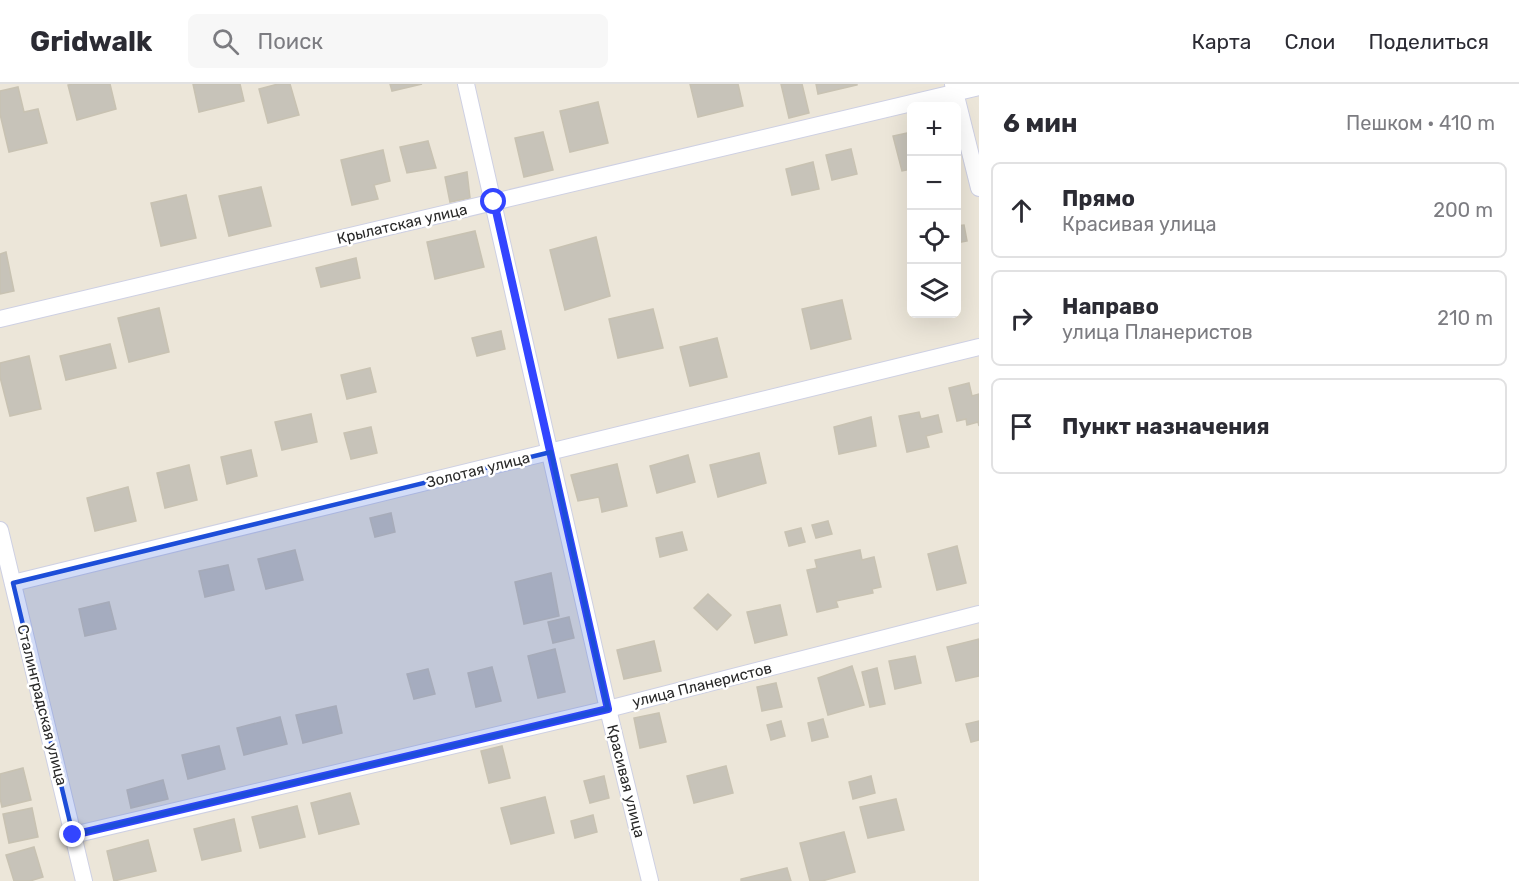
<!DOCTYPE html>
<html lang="ru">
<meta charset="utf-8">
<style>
:root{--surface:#fff;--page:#f7f7f7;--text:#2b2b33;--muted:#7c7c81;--line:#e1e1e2}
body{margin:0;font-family:Rubik,sans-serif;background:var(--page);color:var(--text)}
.controls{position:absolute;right:18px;top:18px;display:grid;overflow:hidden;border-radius:9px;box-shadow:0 6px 24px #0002}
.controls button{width:54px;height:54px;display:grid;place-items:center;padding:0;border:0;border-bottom:2px solid var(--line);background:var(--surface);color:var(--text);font:30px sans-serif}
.stop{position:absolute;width:18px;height:18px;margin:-14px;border:4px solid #3345ff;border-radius:50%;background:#fff}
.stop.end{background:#3345ff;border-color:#fff;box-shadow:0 2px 6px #0008}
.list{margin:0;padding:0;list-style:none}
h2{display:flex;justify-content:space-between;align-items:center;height:78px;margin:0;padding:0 24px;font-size:26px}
h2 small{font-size:20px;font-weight:400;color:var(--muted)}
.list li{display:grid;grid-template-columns:39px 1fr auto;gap:18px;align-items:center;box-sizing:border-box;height:96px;margin:0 12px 12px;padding:0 12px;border:2px solid var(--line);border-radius:9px}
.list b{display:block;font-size:22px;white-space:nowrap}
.list p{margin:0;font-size:20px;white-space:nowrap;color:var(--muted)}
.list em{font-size:20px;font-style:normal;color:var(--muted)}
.icon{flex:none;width:33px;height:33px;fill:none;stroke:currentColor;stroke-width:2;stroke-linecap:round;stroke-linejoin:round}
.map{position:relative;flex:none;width:979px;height:797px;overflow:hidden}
header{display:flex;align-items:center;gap:36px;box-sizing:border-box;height:84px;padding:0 30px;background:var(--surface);border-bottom:2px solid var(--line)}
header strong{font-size:28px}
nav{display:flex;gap:33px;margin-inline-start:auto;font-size:21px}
.search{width:420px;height:54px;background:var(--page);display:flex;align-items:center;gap:15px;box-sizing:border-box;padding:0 21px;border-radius:9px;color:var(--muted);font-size:22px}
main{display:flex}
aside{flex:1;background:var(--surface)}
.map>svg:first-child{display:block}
.building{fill:#c7c3b9;stroke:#c8c2b2;stroke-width:1.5}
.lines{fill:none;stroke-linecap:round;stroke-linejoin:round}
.minor-casing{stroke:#ced0e3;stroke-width:18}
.minor{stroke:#fff;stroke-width:16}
.route{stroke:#3345ff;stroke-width:8}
.marked{fill:#1d4ed8;fill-opacity:0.2;stroke:#1d4ed8;stroke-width:4.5;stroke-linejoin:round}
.labels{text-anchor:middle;stroke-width:5;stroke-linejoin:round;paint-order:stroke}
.street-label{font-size:15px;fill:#282828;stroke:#fff}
</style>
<header>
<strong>Gridwalk</strong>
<div class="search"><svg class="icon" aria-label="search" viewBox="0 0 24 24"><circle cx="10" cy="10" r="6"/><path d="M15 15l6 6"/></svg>Поиск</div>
<nav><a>Карта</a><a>Слои</a><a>Поделиться</a></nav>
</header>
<main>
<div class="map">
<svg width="979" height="797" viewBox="0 0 979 797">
<rect width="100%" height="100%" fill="#ece6d9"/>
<g class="building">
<path d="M73 0H110L116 25 77 36 68 1Z"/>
<path d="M193 0H240L244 17 199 28Z"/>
<path d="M278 0H290L299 31 268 39 259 5Z"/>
<path d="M390 0H422L392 7Z"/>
<path d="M690 0H738L743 22 698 33Z"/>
<path d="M781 0H802L809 29 789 34Z"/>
<path d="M816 0H857V1L818 10Z"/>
<path d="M18 3 24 28 38 25 47 59 9 68 0 30V7Z"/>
<path d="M598 18 608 59 570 68 560 27Z"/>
<path d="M543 48 553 86 524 93 515 54Z"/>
<path d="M912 48V85L902 87 893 52Z"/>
<path d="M428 57 436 84 407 89 400 63Z"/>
<path d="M851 65 857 90 832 96 826 71Z"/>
<path d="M383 66 390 97 374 101 378 115 352 121 341 76Z"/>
<path d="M813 78 819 105 792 111 786 85Z"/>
<path d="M467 88 470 114 450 118 445 93Z"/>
<path d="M261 103 271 142 229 152 219 112Z"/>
<path d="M186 111 196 154 161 162 151 119Z"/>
<path d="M964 141 967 157 956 159V142Z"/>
<path d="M475 147 484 183 435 195 427 158Z"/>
<path d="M596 153 610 212 565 226 550 166Z"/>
<path d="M6 168 14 207 0 210V170Z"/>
<path d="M356 174 360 194 321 203 316 184Z"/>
<path d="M842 216 851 255 811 265 802 225Z"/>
<path d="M159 224 169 268 129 278 118 234Z"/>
<path d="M653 225 663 264 618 274 609 235Z"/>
<path d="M501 247 505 265 477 272 472 254Z"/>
<path d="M717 254 727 293 690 302 680 263Z"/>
<path d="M110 260 116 284 66 296 60 272Z"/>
<path d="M29 272 41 325 10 332 0 293V279Z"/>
<path d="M370 284 376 308 347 315 341 291Z"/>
<path d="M969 299 972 312 979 310V342L978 338 967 341 966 335 957 337 949 304Z"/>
<path d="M919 328 921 335 938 331 942 348 926 352 929 363 907 368 899 332Z"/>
<path d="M311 330 317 358 282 366 275 338Z"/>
<path d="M871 333 876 362 839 370 834 343Z"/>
<path d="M371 343 377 369 351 375 344 349Z"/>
<path d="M251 366 257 392 227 400 221 373Z"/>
<path d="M759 369 766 399 718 413 710 381Z"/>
<path d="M688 371 695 398 657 409 650 382Z"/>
<path d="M617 380 627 422 602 428 599 413 578 417 571 391Z"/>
<path d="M189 381 197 416 165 424 157 389Z"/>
<path d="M128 403 136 437 95 447 87 414Z"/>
<path d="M391 429 395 448 375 453 370 434Z"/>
<path d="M828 437 832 450 816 454 812 441Z"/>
<path d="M801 444 805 458 789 462 785 448Z"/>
<path d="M682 448 687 466 660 473 656 454Z"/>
<path d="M957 462 966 499 937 506 928 470Z"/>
<path d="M295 466 303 496 266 505 258 475Z"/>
<path d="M860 466 862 476 874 473 881 503 872 505 873 509 836 517 838 523 817 528 807 486 817 484 815 476Z"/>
<path d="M228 481 234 506 205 513 199 487Z"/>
<path d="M551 489 559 532 524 540 515 498Z"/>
<path d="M708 510 731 531 717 546 694 524Z"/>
<path d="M109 518 116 545 85 552 79 525Z"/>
<path d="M780 521 787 551 755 559 747 528Z"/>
<path d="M569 533 574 554 553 559 548 538Z"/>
<path d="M979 555V592L956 597 947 563Z"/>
<path d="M654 557 661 587 624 595 617 566Z"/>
<path d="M555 565 565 608 538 614 528 572Z"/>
<path d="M915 572 921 599 895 605 889 577Z"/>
<path d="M852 582 864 621 828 631 818 594Z"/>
<path d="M492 583 501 617 476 623 468 589Z"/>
<path d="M877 584 885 620 870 623 862 588Z"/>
<path d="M428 585 435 610 414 615 407 590Z"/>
<path d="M776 599 782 623 762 627 757 603Z"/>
<path d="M336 622 342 649 303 659 296 631Z"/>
<path d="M659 629 666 658 640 664 634 634Z"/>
<path d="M280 633 287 660 244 671 237 644Z"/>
<path d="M823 635 828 653 812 657 808 639Z"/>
<path d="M781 637 785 652 771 656 767 641Z"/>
<path d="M979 637V656L971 658 966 640Z"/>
<path d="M219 662 225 685 188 695 182 671Z"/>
<path d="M502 662 510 694 489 699 481 667Z"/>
<path d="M726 682 733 709 694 719 687 692Z"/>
<path d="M23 684 31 716 2 723 0 714V690Z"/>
<path d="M604 692 609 714 590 719 584 697Z"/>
<path d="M871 692 875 709 853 715 849 698Z"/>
<path d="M163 696 168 715 131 724 127 706Z"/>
<path d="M350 709 359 740 319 750 311 719Z"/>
<path d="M545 713 554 749 511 760 501 724Z"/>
<path d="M896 715 904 746 868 754 860 723Z"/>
<path d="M297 722 305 753 260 764 252 733Z"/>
<path d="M32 724 38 753 9 759 3 730Z"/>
<path d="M593 731 597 748 575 754 571 737Z"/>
<path d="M234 735 241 767 202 776 194 745Z"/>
<path d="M844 748 855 788 822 797H810L800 759Z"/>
<path d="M148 756 156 787 114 797 107 767Z"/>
<path d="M34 763 43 793 30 797H14L6 771Z"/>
<path d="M787 784 791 797H741V795Z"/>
</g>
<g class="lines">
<g class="minor-casing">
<g id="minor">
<path d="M466 0 608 625 650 797"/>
<path d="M953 0 979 104"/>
<path d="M0 235 979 3"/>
<path d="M0 446 84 797"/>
<path d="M13 499 979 263"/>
<path d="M73 751 608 625 979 530"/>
</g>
</g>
<use href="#minor" class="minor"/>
</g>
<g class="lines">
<path class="route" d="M73 751 608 625 494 118"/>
</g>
<path class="marked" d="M551 368 608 625 73 751 13 499Z"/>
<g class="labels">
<g class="street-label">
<text transform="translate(402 140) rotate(-13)" y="5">Крылатская улица</text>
<text transform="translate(478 386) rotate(-14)" y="5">Золотая улица</text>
<text transform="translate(702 601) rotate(-14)" y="5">улица Планеристов</text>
<text transform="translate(42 621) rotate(76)" y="5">Сталинградская улица</text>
<text transform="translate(626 697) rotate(76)" y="5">Красивая улица</text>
</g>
</g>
</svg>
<div class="controls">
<button>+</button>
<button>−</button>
<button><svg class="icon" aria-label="locate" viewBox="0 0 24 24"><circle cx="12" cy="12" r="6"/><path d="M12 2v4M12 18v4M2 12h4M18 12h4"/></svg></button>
<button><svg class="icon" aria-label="layers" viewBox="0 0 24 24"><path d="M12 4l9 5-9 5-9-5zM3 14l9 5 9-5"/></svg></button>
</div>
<div class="stop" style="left:494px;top:118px"></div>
<div class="stop end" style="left:73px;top:751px"></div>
</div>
<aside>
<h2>6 мин<small>Пешком · 410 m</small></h2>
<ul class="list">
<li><svg class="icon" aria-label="ahead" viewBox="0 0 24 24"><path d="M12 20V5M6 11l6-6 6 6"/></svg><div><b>Прямо</b><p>Красивая улица</p></div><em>200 m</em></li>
<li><svg class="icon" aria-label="right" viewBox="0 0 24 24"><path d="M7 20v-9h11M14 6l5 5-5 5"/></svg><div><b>Направо</b><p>улица Планеристов</p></div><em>210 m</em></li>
<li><svg class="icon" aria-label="arrive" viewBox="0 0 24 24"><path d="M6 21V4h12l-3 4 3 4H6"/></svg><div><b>Пункт назначения</b></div></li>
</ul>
</aside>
</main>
